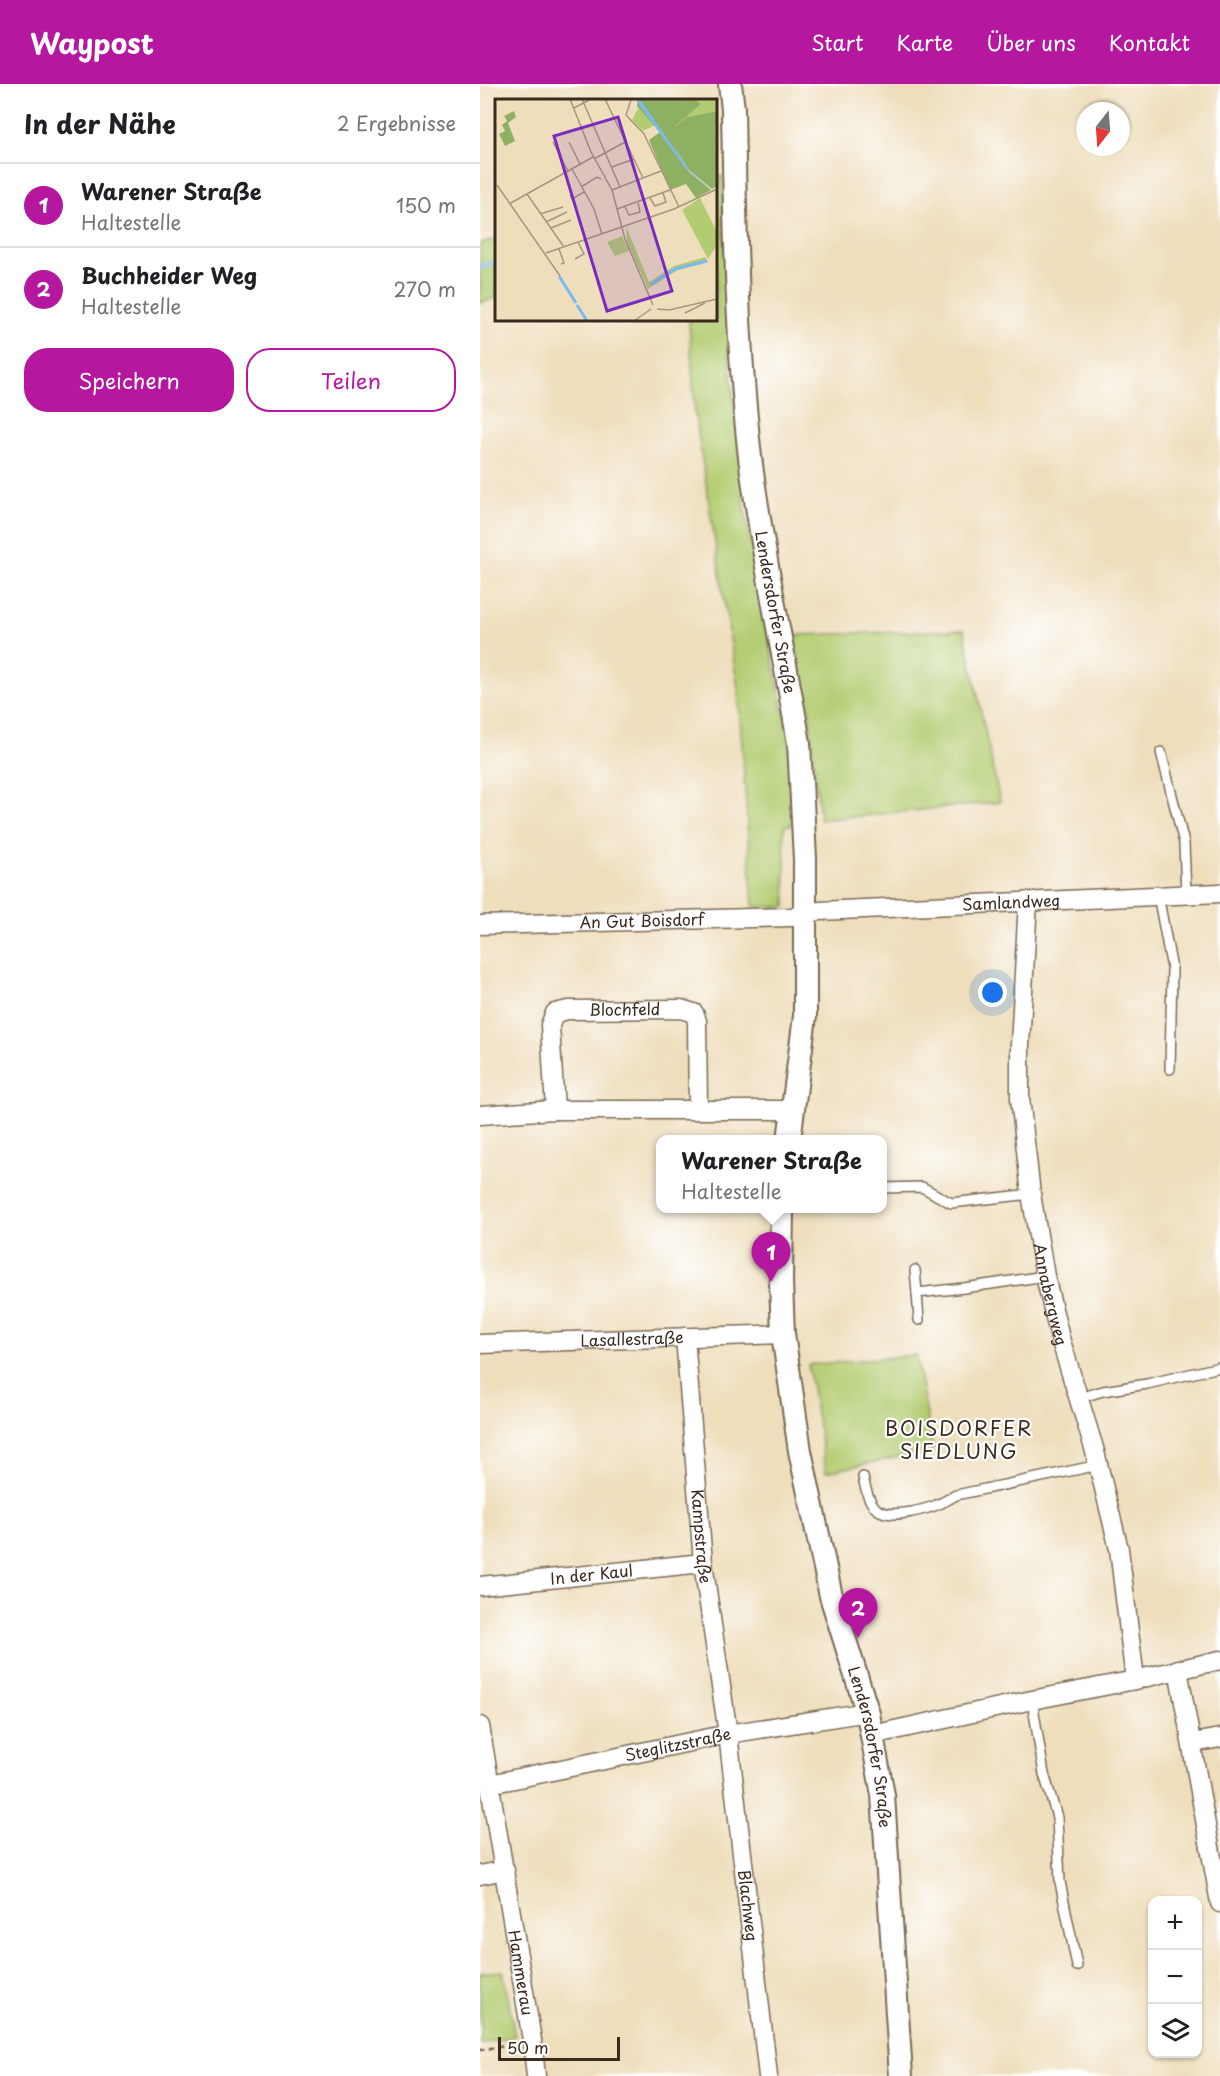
<!DOCTYPE html>
<html lang="de">
<meta charset="utf-8">
<style>
:root{--surface:#fff;--page:#f2f2f2;--text:#202124;--muted:#757577;--line:#e0e0e0;--accent:#b5179e}
body{margin:0;font-family:"Playpen Sans",sans-serif;background:var(--page);color:var(--text)}
.controls{position:absolute;right:18px;bottom:18px;display:grid;overflow:hidden;border-radius:12px;box-shadow:0 2px 4px #0004}
.controls button{width:54px;height:54px;display:grid;place-items:center;padding:0;border:0;border-bottom:2px solid var(--line);background:var(--surface);color:var(--text);font:30px sans-serif}
.compass{position:absolute;left:596px;top:18px;width:54px;height:54px;border-radius:50%;background:var(--surface);box-shadow:0 2px 4px #0004;rotate:197deg}
.scale{position:absolute;left:18px;bottom:15px;width:122px;box-sizing:border-box;padding-left:6px;border:3px solid #3b2a1e;border-top:0;font-size:16px;line-height:21px;white-space:nowrap;color:#3b2a1e;-webkit-text-stroke:4px #fff;paint-order:stroke}
.you{position:absolute;left:513px;top:909px;width:21px;height:21px;margin:-15px;border:4px solid #fff;border-radius:50%;background:#1a73e8;box-shadow:0 0 0 9px #1a73e833}
.badge{display:grid;place-items:center;width:39px;height:39px;border-radius:50%;background:var(--accent);color:#fff;font-size:20px;font-weight:700}
.pin{position:absolute;translate:-50% -50px;filter:drop-shadow(0 2px 3px #0008)}
.pin::after{content:'';position:absolute;top:32px;width:21px;height:18px;background:inherit;clip-path:polygon(0 0,100% 0,50% 100%)}
.popup{position:absolute;left:176px;top:1051px;width:231px;height:78px;box-sizing:border-box;display:grid;place-content:center;border-radius:12px;background:var(--surface);filter:drop-shadow(0 2px 4px #0005);font-size:20px;white-space:nowrap;color:var(--muted)}
.popup b{font-size:22px;color:var(--text)}
.popup::after{content:'';position:absolute;left:50%;top:100%;margin-left:-12px;border:12px solid transparent;border-top-color:var(--surface)}
.list{margin:0;padding:0;list-style:none}
h2{display:flex;justify-content:space-between;align-items:center;height:78px;margin:0;padding:0 24px;font-size:26px}
h2 small{font-size:20px;font-weight:400;color:var(--muted)}
.list li{display:grid;grid-template-columns:39px 1fr auto;gap:18px;align-items:center;box-sizing:border-box;height:84px;padding:0 24px;border-top:2px solid var(--line)}
.list b{display:block;font-size:22px;white-space:nowrap}
.list p{margin:0;font-size:20px;white-space:nowrap;color:var(--muted)}
.list em{font-size:20px;font-style:normal;color:var(--muted)}
.actions{display:flex;gap:12px;padding:18px 24px}
.actions a{flex:1;padding:14px 0;border:2px solid var(--accent);border-radius:24px;text-align:center;font-size:21px;color:var(--accent)}
.actions .main{background:var(--accent);color:#fff}
.icon{flex:none;width:33px;height:33px;fill:none;stroke:currentColor;stroke-width:2;stroke-linecap:round;stroke-linejoin:round}
.map{position:relative;flex:none;width:740px;height:1992px;overflow:hidden}
header{display:flex;align-items:center;gap:36px;box-sizing:border-box;height:84px;padding:0 30px;background:var(--accent);color:#fff}
header strong{font-size:28px}
nav{display:flex;gap:33px;margin-inline-start:auto;font-size:21px}
main{display:flex}
aside{flex:1;background:var(--surface)}
.map>svg:first-child{display:block}
.green{fill:#b3cc71;stroke:#777b48;stroke-width:1.5}
.lines{fill:none;stroke-linecap:round;stroke-linejoin:round}
.stream{stroke:#7bb9ee;stroke-width:4.5}
.service-casing{stroke:#7a6955;stroke-width:12}
.minor-casing{stroke:#7a6955;stroke-width:21}
.tertiary-casing{stroke:#7a6955;stroke-width:26}
.path{stroke:#7a6955;stroke-width:3;stroke-dasharray:4.5 4.5;stroke-linecap:butt}
.service{stroke:#fff;stroke-width:9}
.minor{stroke:#fff;stroke-width:18}
.tertiary{stroke:#fff;stroke-width:22}
.labels{text-anchor:middle;stroke-width:4.5;stroke-linejoin:round;paint-order:stroke}
.street-label{font-size:16px;fill:#3b2a1e;stroke:#fff}
.quarter-label{font-size:20px;letter-spacing:1.5px;fill:#3b2a1e;stroke:#fff}
.inset-river{fill:none;stroke:#7bb9ee;stroke-width:3}
.inset-road{fill:none;stroke:#a6967d;stroke-width:1.5}
.view{fill:#7b2cbf;fill-opacity:0.15;stroke:#7b2cbf;stroke-width:3}
.inset-edge{fill:none;stroke:#3b2a1e;stroke-width:3}
</style>
<header>
<strong>Waypost</strong>
<nav><a>Start</a><a>Karte</a><a>Über uns</a><a>Kontakt</a></nav>
</header>
<main>
<aside>
<h2>In der Nähe<small>2 Ergebnisse</small></h2>
<ul class="list">
<li><span class="badge">1</span><div><b>Warener Straße</b><p>Haltestelle</p></div><em>150 m</em></li>
<li><span class="badge">2</span><div><b>Buchheider Weg</b><p>Haltestelle</p></div><em>270 m</em></li>
</ul>
<div class="actions"><a class="main">Speichern</a><a>Teilen</a></div>
</aside>
<div class="map">
<svg width="740" height="1992" viewBox="0 0 740 1992">
<rect width="100%" height="100%" fill="#fff"/>
<filter id="ink" filterUnits="userSpaceOnUse"><feTurbulence type="fractalNoise" baseFrequency=".0167" numOctaves="2"/><feDisplacementMap in="SourceGraphic" scale="12" xChannelSelector="R" yChannelSelector="G"/><feConvolveMatrix kernelMatrix="1 2 1 2 8 2 1 2 1" color-interpolation-filters="sRGB"/></filter>
<filter id="wash" filterUnits="userSpaceOnUse"><feTurbulence type="fractalNoise" baseFrequency=".008" numOctaves="4" result="noise"/><feDisplacementMap in="SourceGraphic" scale="24" xChannelSelector="R" yChannelSelector="G"/><feGaussianBlur stdDeviation="1.35" result="paint"/><feColorMatrix in="noise" values="0 0 0 0 0 0 0 0 0 0 0 0 0 0 0 0 0 1.4 0 .05"/><feComposite in="paint" operator="in"/></filter>
<g filter="url(#wash)">
<rect width="100%" height="100%" fill="#eedebc"/>
<g class="green">
<path d="M242 92 249 270 259 366 265 426 288 554 309 651 312 741 304 742 306 823H273L258 605 215 330 209 236H236V93Z"/>
<path d="M16 155V214L0 219V159Z"/>
<path d="M484 546 520 718 340 736 329 627 314 551Z"/>
<path d="M436 1271 453 1366 346 1388 328 1281Z"/>
<path d="M23 1887 35 1952 0 1960V1889Z"/>
</g>
<g class="lines">
<path class="stream" d="M0 183 16 179"/>
</g>
</g>
<g filter="url(#ink)">
<g class="lines">
<g class="service-casing">
<g id="service">
<path d="M681 668 704 759 706 810"/>
<path d="M678 811 692 885 690 985"/>
<path d="M402 1104 442 1103 471 1119 551 1110"/>
<path d="M435 1186 437 1209"/>
<path d="M439 1236 437 1209 484 1204 565 1192"/>
<path d="M599 1314 623 1307 667 1300 740 1283"/>
<path d="M383 1393C390 1427 398 1434 432 1428 451 1424 459 1421 476 1411L619 1381"/>
<path d="M552 1616 564 1690 577 1733 580 1798 597 1882"/>
</g>
</g>
<g class="minor-casing">
<g id="minor">
<path id="s1" d="M548 817 540 961V1014L551 1110 565 1192 580 1254 614 1364 639 1465 655 1596"/>
<path id="s2" d="M0 841 311 833 339 827 740 809"/>
<path id="s3" d="M75 1026 70 941 75 929 88 926 201 925 214 929 217 937 218 1026"/>
<path d="M0 1031 75 1026H312"/>
<path id="s4" d="M205 1253 223 1479 248 1650 288 1992"/>
<path id="s5" d="M0 1260 303 1250"/>
<path id="s6" d="M0 1502 223 1479"/>
<path d="M698 1585 740 1819"/>
<path id="s7" d="M0 1642 52 1956 56 1992"/>
<path d="M392 1651 552 1616 655 1596 740 1576"/>
<path d="M713 1659 740 1654"/>
<path id="s8" d="M10 1700 248 1650 375 1630H388"/>
<path d="M0 1791 25 1786"/>
</g>
</g>
<g class="tertiary-casing">
<g id="tertiary">
<path id="s9" d="M250 0 253 25C255 142 257 258 270 373 282 469 303 564 319 659L325 775V932L309 1056"/>
<path id="s10" d="M302 1124 301 1198 303 1250 320 1367 351 1512 388 1630 403 1711 421 1992"/>
</g>
</g>
<path class="path" d="M0 1966 37 1960"/>
<use href="#service" class="service"/>
<use href="#minor" class="minor"/>
<use href="#tertiary" class="tertiary"/>
</g>
</g>
<g class="labels">
<g class="street-label">
<text dy="6" stroke="none"><textPath href="#s9" startOffset="531">Lendersdorfer Straße</textPath></text>
<text dy="6" stroke="none"><textPath href="#s2" startOffset="532">Samlandweg</textPath></text>
<text dy="6" stroke="none"><textPath href="#s2" startOffset="162">An Gut Boisdorf</textPath></text>
<text dy="6" stroke="none"><textPath href="#s3" startOffset="168">Blochfeld</textPath></text>
<text dy="6" stroke="none"><textPath href="#s1" startOffset="396">Annabergweg</textPath></text>
<text dy="6" stroke="none"><textPath href="#s5" startOffset="152">Lasallestraße</textPath></text>
<text dy="6" stroke="none"><textPath href="#s4" startOffset="200">Kampstraße</textPath></text>
<text dy="6" stroke="none"><textPath href="#s6" startOffset="112">In der Kaul</textPath></text>
<text dy="6" stroke="none"><textPath href="#s8" startOffset="192">Steglitzstraße</textPath></text>
<text dy="6" stroke="none"><textPath href="#s10" startOffset="549">Lendersdorfer Straße</textPath></text>
<text dy="6" stroke="none"><textPath href="#s4" startOffset="572">Blachweg</textPath></text>
<text dy="6" stroke="none"><textPath href="#s7" startOffset="250">Hammerau</textPath></text>
</g>
<g class="quarter-label">
<text x="479" y="1352">BOISDORFER<tspan x="479" dy="23">SIEDLUNG</tspan></text>
</g>
</g>
<g transform="translate(15 15)">
<rect width="222" height="222" fill="#eedebc"/>
<path d="M202 0H222V12L192 18 174 31 206 5ZM145 6 160 26 148 32 137 21ZM205 99 222 133V146L213 160 187 111ZM131 127 154 183 179 167 210 158 213 163 183 171 153 190 132 143ZM127 137 134 152 120 157 112 143Z" fill="#b3cc71"/>
<path d="M143 0H201L206 5 177 30 192 18 222 12V87L217 90 194 71 180 49 194 73 216 91 201 99 191 85 175 91 154 41 165 33 142 7ZM19 12 21 18 13 24 20 42 10 47 4 35 10 32 7 26 12 22 9 17Z" fill="#8eb063"/>
<path d="M140 0 147 3 194 71 221 95 190 69Z" fill="#7bb9ee"/>
<path class="inset-river" d="M64 177 81 204M156 185 180 170 212 162M82 206 92 222"/>
<path class="inset-road" d="M75 0 96 53 117 91 130 140 158 206M87 0 125 88M110 0 148 79M136 1 131 16 149 35 184 108M79 9 96 0M58 43 73 72M74 43 85 65M99 60 130 43M117 68 139 60M77 70 99 110 107 135M2 86 65 177M86 88 102 78 106 80M117 91 166 72M32 95 69 148M75 96 77 100 89 93M155 99 160 107 171 103 168 94M14 105 98 58M130 108 134 116 145 113 143 104M122 110 175 91M45 115 68 108M51 123 72 113M56 129 76 121M64 150 69 164 66 165M51 154 179 110 222 90M80 160 89 155 83 143M162 210 174 211 222 200M190 214 210 204M139 222 156 210"/>
<path class="view" d="M123 18 177 192 112 212 59 37Z"/>
<rect width="222" height="222" class="inset-edge"/>
</g>
</svg>
<div class="controls">
<button>+</button>
<button>−</button>
<button><svg class="icon" aria-label="layers" viewBox="0 0 24 24"><path d="M12 4l9 5-9 5-9-5zM3 14l9 5 9-5"/></svg></button>
</div>
<svg class="compass" viewBox="-18 -18 36 36"><path d="M0-13l5 13h-10z" fill="#e53935"/><path d="M0 13l5-13h-10z" fill="#757577"/></svg>
<div class="scale">50 m</div>
<div class="you"></div>
<div class="pin badge" style="left:291px;top:1198px">1</div>
<div class="popup"><b>Warener Straße</b>Haltestelle</div>
<div class="pin badge" style="left:378px;top:1554px">2</div>
</div>
</main>
